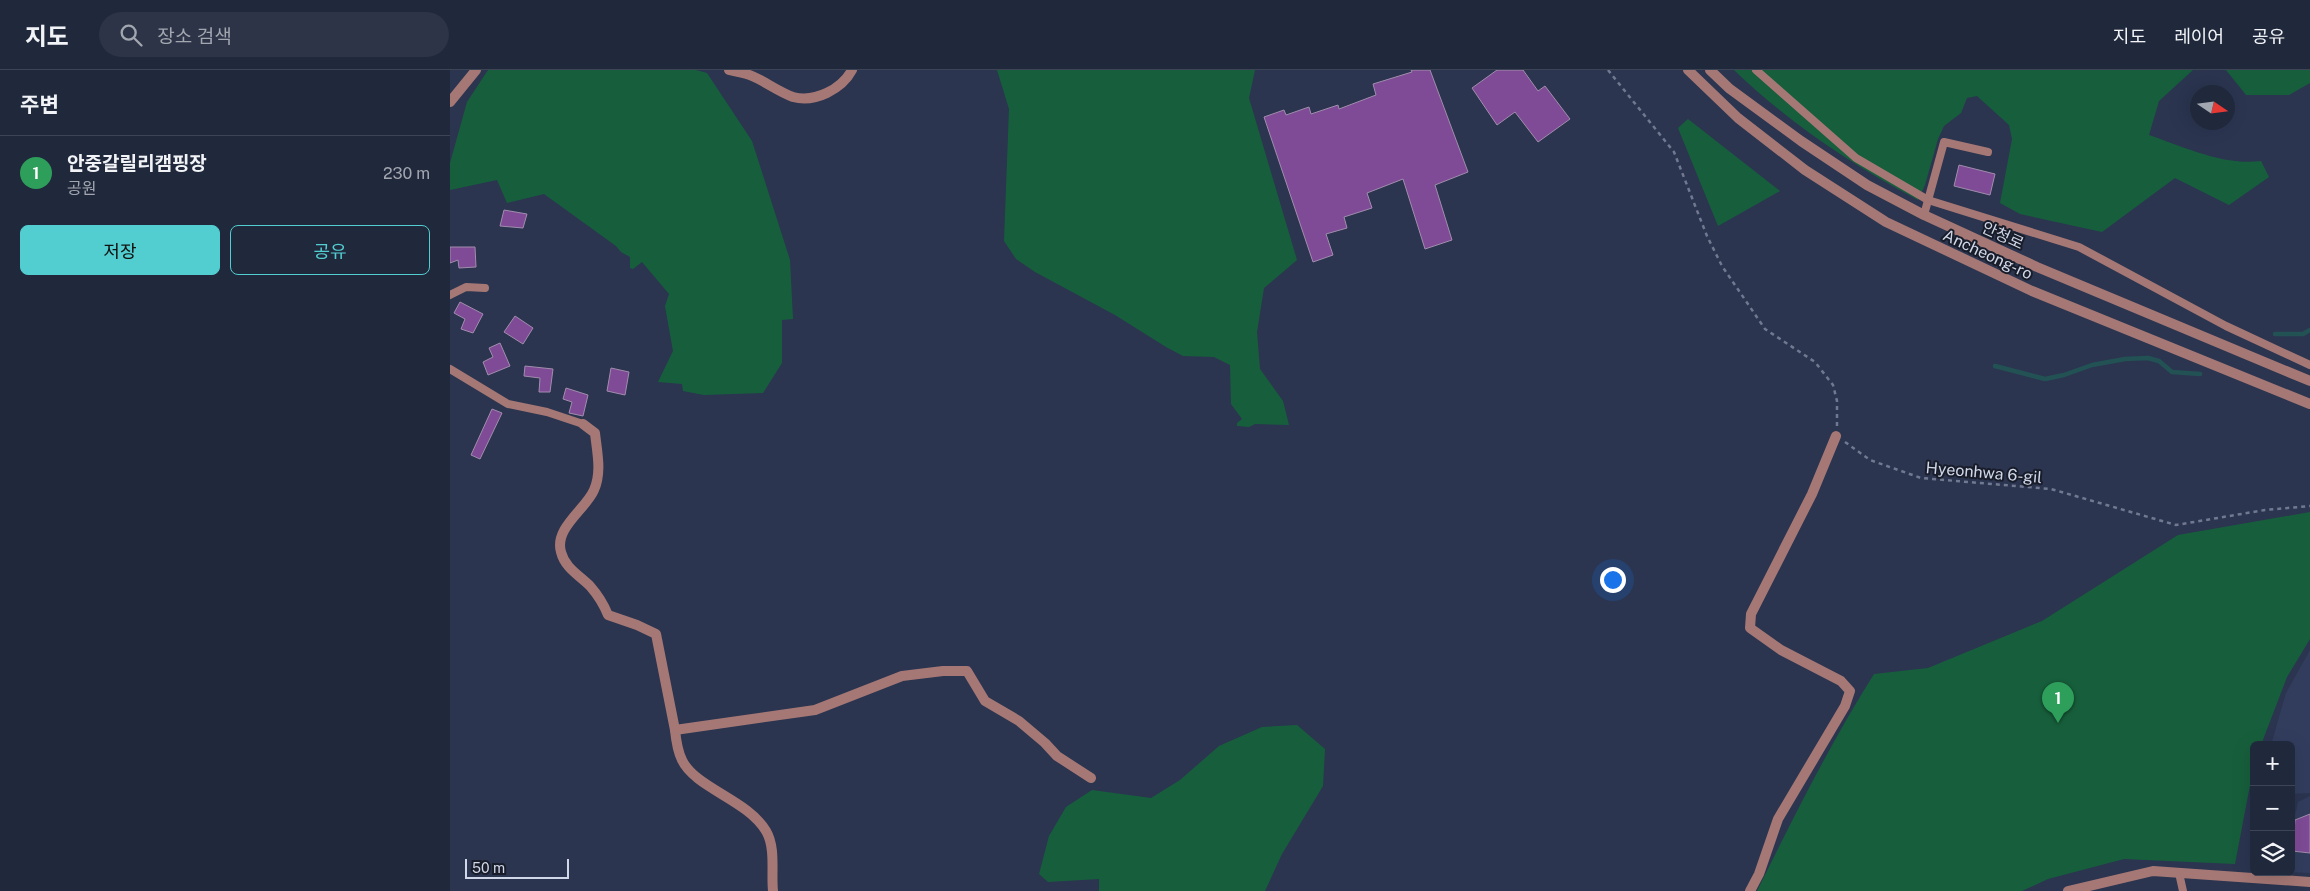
<!DOCTYPE html>
<html lang="ko">
<meta charset="utf-8">
<style>
:root{--surface:#20283c;--page:#2d3447;--text:#f1f3f6;--muted:#a2a6af;--line:#3d4456;--accent:#52cdd0}
body{margin:0;font-family:"Public Sans","Noto Sans KR",sans-serif;background:var(--page);color:var(--text)}
.controls{position:absolute;right:15px;bottom:15px;display:grid;overflow:hidden;border-radius:8px;box-shadow:0 5px 20px #0002}
.controls button{width:45px;height:45px;display:grid;place-items:center;padding:0;border:0;border-bottom:1px solid var(--line);background:var(--surface);color:var(--text);font:25px sans-serif}
.compass{position:absolute;left:1740px;top:15px;width:45px;height:45px;border-radius:50%;background:var(--surface);box-shadow:0 5px 20px #0002;rotate:103deg}
.scale{position:absolute;left:15px;bottom:12px;width:104px;box-sizing:border-box;padding-left:5px;border:2px solid #d0d7e8;border-top:0;font-size:14px;line-height:18px;white-space:nowrap;color:#d0d7e8;-webkit-text-stroke:4px #191d2a;paint-order:stroke}
.you{position:absolute;left:1162px;top:509px;width:18px;height:18px;margin:-12px;border:4px solid #fff;border-radius:50%;background:#1a73e8;box-shadow:0 0 0 8px #1a73e833}
.badge{display:grid;place-items:center;width:32px;height:32px;border-radius:50%;background:var(--accent);color:#fff;font-size:16px;font-weight:700}
.pin{position:absolute;translate:-50% -41px;filter:drop-shadow(0 1px 2px #0008)}
.pin::after{content:'';position:absolute;top:26px;width:18px;height:15px;background:inherit;clip-path:polygon(0 0,100% 0,50% 100%)}
.list{margin:0;padding:0;list-style:none}
h2{display:flex;justify-content:space-between;align-items:center;height:65px;margin:0;padding:0 20px;font-size:21px}
h2 small{font-size:16px;font-weight:400;color:var(--muted)}
.list li{display:grid;grid-template-columns:32px 1fr auto;gap:15px;align-items:center;box-sizing:border-box;height:75px;padding:0 20px;border-top:1px solid var(--line)}
.list b{display:block;font-size:19px;white-space:nowrap}
.list p{margin:0;font-size:16px;white-space:nowrap;color:var(--muted)}
.list em{font-size:16px;font-style:normal;color:var(--muted)}
.actions{display:flex;gap:10px;padding:15px 20px}
.actions a{flex:1;padding:11px 0;border:1px solid var(--accent);border-radius:8px;text-align:center;font-size:18px;color:var(--accent)}
.actions .main{background:var(--accent);color:#111}
.icon{flex:none;width:28px;height:28px;fill:none;stroke:currentColor;stroke-width:2;stroke-linecap:round;stroke-linejoin:round}
.map{position:relative;flex:none;width:1860px;height:821px;overflow:hidden}
header{display:flex;align-items:center;gap:30px;box-sizing:border-box;height:70px;padding:0 25px;background:var(--surface);border-bottom:1px solid var(--line)}
header strong{font-size:24px}
nav{display:flex;gap:28px;margin-inline-start:auto;font-size:18px}
.search{width:350px;height:45px;background:var(--page);display:flex;align-items:center;gap:12px;box-sizing:border-box;padding:0 18px;border-radius:28px;color:var(--muted);font-size:19px}
main{display:flex}
aside{flex:1;background:var(--surface)}
.map>svg:first-child{display:block}
.built{fill:#323d5e}
.green{fill:#175f3c}
.lines{fill:none;stroke-linecap:round;stroke-linejoin:round}
.stream{stroke:#235255;stroke-width:4.5}
.building{fill:#7f4b97;stroke:#a18dac}
.path{stroke:#717990;stroke-width:2.5;stroke-dasharray:4 4;stroke-linecap:butt}
.service{stroke:#a67875;stroke-width:8}
.minor{stroke:#a67875;stroke-width:10}
.tertiary{stroke:#a67875;stroke-width:10}
.labels{text-anchor:middle;stroke-width:4;stroke-linejoin:round;paint-order:stroke}
.street-label{font-size:16px;fill:#d0d7e8;stroke:#191d2a}
</style>
<header>
<strong>지도</strong>
<div class="search"><svg class="icon" aria-label="search" viewBox="0 0 24 24"><circle cx="10" cy="10" r="6"/><path d="M15 15l6 6"/></svg>장소 검색</div>
<nav><a>지도</a><a>레이어</a><a>공유</a></nav>
</header>
<main>
<aside>
<h2>주변<small></small></h2>
<ul class="list">
<li><span class="badge" style="background:#2e9e5b">1</span><div><b>안중갈릴리캠핑장</b><p>공원</p></div><em>230 m</em></li>
</ul>
<div class="actions"><a class="main">저장</a><a>공유</a></div>
</aside>
<div class="map">
<svg width="1860" height="821" viewBox="0 0 1860 821">
<rect width="100%" height="100%" fill="#2b3550"/>
<g class="built">
<path d="M1860 580V723L1841 724V675H1821L1836 623Z"/>
<path d="M1860 726V803L1841 802V763L1848 732Z"/>
</g>
<g class="green">
<path d="M38 0H246L257 3 302 71 340 190 343 249 332 250V293L313 323 254 325 233 321 232 314 208 312 223 281 215 236 219 224 192 192 183 199 180 198V187L171 182 166 176 94 124 57 133 47 110 0 120V93L17 32Z"/>
<path d="M547 0H805L799 28 847 190 814 218 807 262 810 299 833 331 839 355 805 354 799 357 787 356V353L792 349 781 334 780 295 764 287 733 286 716 277 665 245 585 202 566 189 554 171 559 39Z"/>
<path d="M1284 0H1743L1709 31 1699 65C1734 77 1774 96 1811 91L1819 107 1779 135 1725 108 1652 162 1570 144 1550 133 1562 69 1559 55 1527 26 1517 28 1511 43 1494 56 1488 69 1475 115 1468 130C1402 95 1338 52 1284 0Z"/>
<path d="M1776 0H1860V13L1839 25H1796Z"/>
<path d="M1238 49 1330 121 1268 156 1228 58Z"/>
<path d="M1860 442V569L1837 607 1811 675H1804V694L1785 794 1674 789 1598 809 1572 821H1307C1343 748 1380 674 1424 604L1478 598 1592 551 1728 465Z"/>
<path d="M847 655 875 679 873 716 832 784 815 821H649V809L598 812 589 804 599 766 616 737 642 720 701 728 730 710 769 676 812 657Z"/>
</g>
<g class="lines">
<g class="stream">
<path d="M1825 264H1853L1860 260"/>
<path d="M1545 296 1595 309 1614 305 1642 295 1675 289 1698 288 1709 291 1722 302 1750 304"/>
</g>
</g>
<g class="building">
<path d="M961 0H980L1018 102 985 115 1002 170 975 179 953 109 917 123 922 138 894 147 897 158 876 164 883 185 863 192 814 47 834 40 836 45 859 37 861 44 888 35 889 39 926 25 923 14 962 2Z"/>
<path d="M1047 0H1073L1088 21 1095 16 1120 49 1088 72 1065 42 1047 55 1022 18Z"/>
<path d="M1509 95 1545 104 1540 125 1504 116Z"/>
<path d="M54 140 77 144 73 158 50 156Z"/>
<path d="M0 177H25L26 197 9 198 8 190 0 193Z"/>
<path d="M10 232 33 244 23 263 11 259 15 249 4 243Z"/>
<path d="M65 246 83 258 73 274 54 262Z"/>
<path d="M50 273 60 296 38 305 33 292 43 287 39 278Z"/>
<path d="M75 296 103 299 100 322H89L90 308 74 306Z"/>
<path d="M161 298 179 302 175 325 157 321Z"/>
<path d="M116 318 138 325 133 346 119 343 122 332 113 329Z"/>
<path d="M42 339 52 343 30 389 21 385Z"/>
<path d="M1860 744V783L1842 781 1845 750Z"/>
</g>
<g class="lines">
<g class="path">
<path d="M1158 0 1224 82 1257 166 1272 196 1315 259 1365 292 1383 315 1387 331V356"/>
<path d="M1395 372 1420 390 1471 408 1601 419 1726 455 1815 440 1860 436"/>
</g>
<g class="service">
<path d="M1306 0 1406 88 1478 130 1629 177 1776 256 1860 295"/>
<path d="M1474 145 1494 72 1538 82"/>
<path d="M0 225 16 217 35 218"/>
<path d="M0 299 58 334 97 342 133 354"/>
<path d="M1729 803 1733 821"/>
</g>
<g class="minor">
<path d="M279 0C287 2 295 3 302 6 316 12 329 22 343 27 365 33 392 19 402 0"/>
<path d="M0 32 26 0"/>
<path d="M133 354 145 363C147 382 152 402 144 420 136 439 104 458 111 482 115 498 129 505 140 516 147 524 154 535 158 545L187 555 206 564 225 660 365 640 452 606 493 601H517L535 631 569 651 595 673 607 686 641 708"/>
<path d="M225 660C226 670 227 680 232 690 245 718 298 730 316 761 326 778 321 802 323 821"/>
<path d="M1300 821 1309 804 1328 749 1395 636 1400 621 1391 611 1331 580 1300 558 1301 544 1362 424 1386 366"/>
<path d="M1618 821 1703 801 1860 812"/>
</g>
<g class="tertiary">
<path d="M1238 0 1288 48 1355 100 1436 152 1582 221 1860 334"/>
<path d="M1260 0 1280 19 1351 71 1417 115 1474 145 1587 197 1860 311"/>
</g>
</g>
<g class="labels">
<g class="street-label">
<text transform="translate(1553 165) rotate(24)" y="6">안청로</text>
<text transform="translate(1538 184) rotate(25)" y="6">Ancheong-ro</text>
<text transform="translate(1534 402) rotate(5)" y="6">Hyeonhwa 6-gil</text>
</g>
</g>
</svg>
<div class="controls">
<button>+</button>
<button>−</button>
<button><svg class="icon" aria-label="layers" viewBox="0 0 24 24"><path d="M12 4l9 5-9 5-9-5zM3 14l9 5 9-5"/></svg></button>
</div>
<svg class="compass" viewBox="-18 -18 36 36"><path d="M0-13l5 13h-10z" fill="#e53935"/><path d="M0 13l5-13h-10z" fill="#a2a6af"/></svg>
<div class="scale">50 m</div>
<div class="you"></div>
<div class="pin badge" style="left:1608px;top:653px;background:#2e9e5b">1</div>
</div>
</main>
